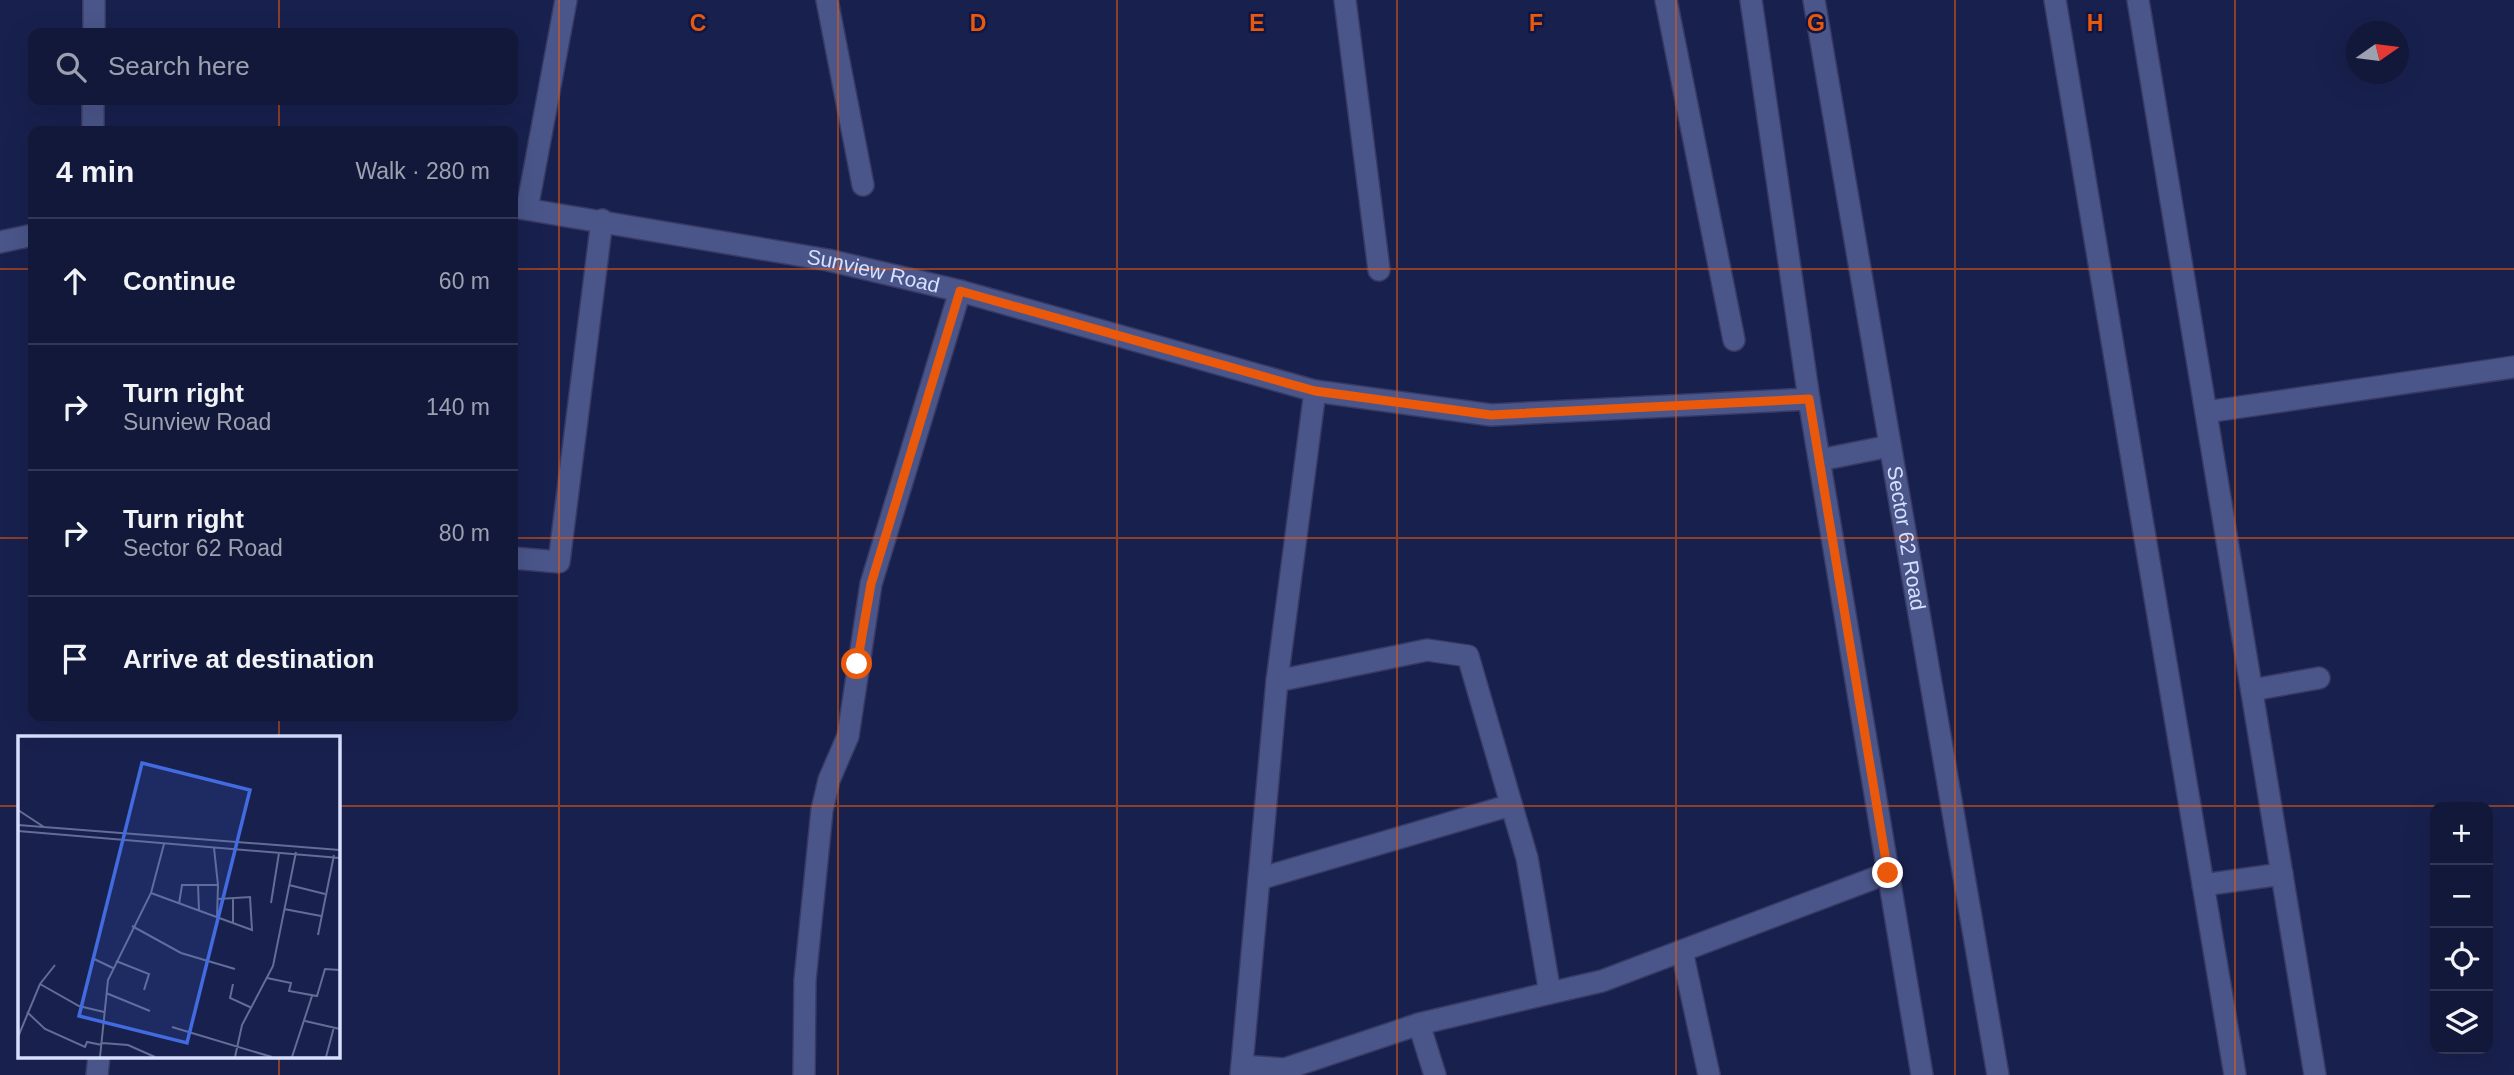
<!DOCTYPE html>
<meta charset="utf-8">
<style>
:root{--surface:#12183a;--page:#1f2545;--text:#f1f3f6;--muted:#9ca0af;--line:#313754}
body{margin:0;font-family:Arial,sans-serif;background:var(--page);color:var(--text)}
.controls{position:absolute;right:21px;bottom:21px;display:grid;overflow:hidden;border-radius:14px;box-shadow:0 7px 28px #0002}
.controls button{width:63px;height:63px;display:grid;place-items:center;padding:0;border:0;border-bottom:2px solid var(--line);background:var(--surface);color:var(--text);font:35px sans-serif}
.compass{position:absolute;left:2346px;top:21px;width:63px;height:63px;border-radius:50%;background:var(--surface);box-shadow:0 7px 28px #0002;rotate:76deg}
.stop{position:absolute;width:21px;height:21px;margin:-16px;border:5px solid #ea580c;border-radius:50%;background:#fff}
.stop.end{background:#ea580c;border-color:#fff;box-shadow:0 2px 7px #0008}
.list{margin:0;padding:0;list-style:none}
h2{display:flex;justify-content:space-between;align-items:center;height:91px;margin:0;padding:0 28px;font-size:30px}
h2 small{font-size:23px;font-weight:400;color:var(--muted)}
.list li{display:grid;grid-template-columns:46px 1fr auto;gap:21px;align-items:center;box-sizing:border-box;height:126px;padding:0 28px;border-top:2px solid var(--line)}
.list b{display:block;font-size:26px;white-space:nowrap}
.list p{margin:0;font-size:23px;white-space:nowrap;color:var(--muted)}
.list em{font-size:23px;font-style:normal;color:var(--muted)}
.icon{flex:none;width:38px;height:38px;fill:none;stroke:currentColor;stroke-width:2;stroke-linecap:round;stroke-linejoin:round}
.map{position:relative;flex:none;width:2514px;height:1075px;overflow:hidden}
.search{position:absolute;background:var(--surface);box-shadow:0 7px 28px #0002;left:28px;top:28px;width:490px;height:77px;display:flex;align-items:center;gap:18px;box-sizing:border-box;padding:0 24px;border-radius:14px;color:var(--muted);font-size:26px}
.panel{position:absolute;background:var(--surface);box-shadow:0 7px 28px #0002;left:28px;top:126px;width:490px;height:595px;border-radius:14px}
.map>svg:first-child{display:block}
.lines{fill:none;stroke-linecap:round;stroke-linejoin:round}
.minor-casing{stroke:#383a63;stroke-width:24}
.minor{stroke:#4a568a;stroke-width:21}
.route{stroke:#ea580c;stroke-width:9}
.grid{fill:none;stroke:#e8590c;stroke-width:2;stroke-opacity:0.55}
.labels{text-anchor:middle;stroke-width:5;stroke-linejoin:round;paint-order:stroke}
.street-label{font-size:21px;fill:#d7e0ff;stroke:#101543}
.inset-road{fill:none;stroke:#646d95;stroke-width:2}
.view{fill:#426be0;fill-opacity:0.15;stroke:#426be0;stroke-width:3.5}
.inset-edge{fill:none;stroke:#d7e0ff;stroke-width:3.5}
.grid-label{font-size:23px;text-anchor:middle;font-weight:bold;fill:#e8590c;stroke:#101543;stroke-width:5;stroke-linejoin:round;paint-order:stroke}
</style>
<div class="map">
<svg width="2514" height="1075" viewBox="0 0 2514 1075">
<rect width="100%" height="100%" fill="#18204e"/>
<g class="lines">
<g class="minor-casing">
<g id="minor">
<path d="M827 0 863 185"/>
<path d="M1345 0 1379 270"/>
<path d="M1666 0 1734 340"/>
<path d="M1751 0 1809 399 1922 1075"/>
<path id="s1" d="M1814 0 1998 1075"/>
<path d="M2055 0 2235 1075"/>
<path d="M2138 0 2315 1075"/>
<path d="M94 33V0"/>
<path d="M93 131V100"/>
<path id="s2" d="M513 207 828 260 960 291 1315 391 1491 415 1809 399"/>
<path d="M527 209 566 0"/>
<path d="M0 242 33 235"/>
<path d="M2206 412 2514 367"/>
<path d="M1820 460 1890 446"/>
<path d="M513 558 559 562 602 220"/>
<path d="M1277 681 1427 650 1468 656 1527 858 1550 993 1602 981 1888 873"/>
<path d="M2252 690 2319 678"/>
<path d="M1259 879 1511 805"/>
<path d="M2203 885 2282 874"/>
<path d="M1682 951 1709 1075"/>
<path d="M1419 1024 1435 1075"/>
<path d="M1242 1066 1285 1069 1419 1024 1550 993"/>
<path d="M97 1075 99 1056"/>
<path d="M804 1075 805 980 822 810 829 780 848 736 871 584 960 291"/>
<path d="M1241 1075 1277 681 1315 391"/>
</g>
</g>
<use href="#minor" class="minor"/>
</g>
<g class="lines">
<path class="route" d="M857 664 871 584 960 291 1315 391 1491 415 1809 399 1888 873"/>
</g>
<path class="grid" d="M279 0V33M559 0V1075M838 0V1075M1117 0V1075M1397 0V1075M1676 0V1075M1955 0V1075M2235 0V1075M279 100V131M0 269H33M513 269H2514M0 538H33M513 538H2514M279 716V737M0 806H19M338 806H2514M279 1056V1075"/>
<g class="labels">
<g class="street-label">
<text dy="7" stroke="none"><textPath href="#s2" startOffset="366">Sunview Road</textPath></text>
<text dy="7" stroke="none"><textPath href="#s1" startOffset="546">Sector 62 Road</textPath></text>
</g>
</g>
<g transform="translate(18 736)">
<rect width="322" height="322" fill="#18204e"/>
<path class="inset-road" d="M0 74 26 91M0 89 322 114M0 95 322 122M180 148 181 175M271 149 307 158M133 157 234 194 232 161 200 163M215 162V187M253 167 261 117M161 168 164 149H200L196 112M266 173 303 180M199 182 200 149M114 190 163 217 217 233M300 199 316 119M74 222 95 232M98 225 131 238 126 254M249 242 273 247 271 255 299 260 307 233 322 234M22 248 61 270 86 276M215 248 212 262 234 272M88 257 132 275M9 276 27 293 67 311 69 306 84 309M287 285 322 293M154 291 254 321M0 301 22 248 37 229M84 307 110 309 137 321M82 321 90 244 133 157 146 108M217 321 224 289 255 230 278 116M274 321 294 260M308 321 316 291"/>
<path class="view" d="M124 27 232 54 169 307 61 280Z"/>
<rect width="322" height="322" class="inset-edge"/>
</g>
<g class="grid-label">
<text x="698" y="31">C</text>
<text x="978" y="31">D</text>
<text x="1257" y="31">E</text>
<text x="1536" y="31">F</text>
<text x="1816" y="31">G</text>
<text x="2095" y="31">H</text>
</g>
</svg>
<div class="controls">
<button>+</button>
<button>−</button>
<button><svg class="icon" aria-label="locate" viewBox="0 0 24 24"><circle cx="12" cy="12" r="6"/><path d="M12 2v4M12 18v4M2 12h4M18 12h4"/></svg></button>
<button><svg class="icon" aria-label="layers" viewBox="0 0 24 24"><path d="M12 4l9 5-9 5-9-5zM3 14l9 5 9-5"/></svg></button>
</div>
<svg class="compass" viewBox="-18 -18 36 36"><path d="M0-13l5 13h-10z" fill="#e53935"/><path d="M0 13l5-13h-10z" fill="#9ca0af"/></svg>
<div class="stop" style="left:857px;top:664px"></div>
<div class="stop end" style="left:1888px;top:873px"></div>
<div class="search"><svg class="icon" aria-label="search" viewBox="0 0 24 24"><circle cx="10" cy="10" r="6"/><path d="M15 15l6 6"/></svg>Search here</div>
<section class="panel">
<h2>4 min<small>Walk · 280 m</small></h2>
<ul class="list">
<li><svg class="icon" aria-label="ahead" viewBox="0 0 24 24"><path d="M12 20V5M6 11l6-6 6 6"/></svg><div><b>Continue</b></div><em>60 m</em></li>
<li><svg class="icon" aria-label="right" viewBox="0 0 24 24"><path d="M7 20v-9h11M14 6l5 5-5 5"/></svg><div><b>Turn right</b><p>Sunview Road</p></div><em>140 m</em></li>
<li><svg class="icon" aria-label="right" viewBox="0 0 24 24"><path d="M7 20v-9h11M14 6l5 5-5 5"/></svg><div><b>Turn right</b><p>Sector 62 Road</p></div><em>80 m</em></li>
<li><svg class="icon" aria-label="arrive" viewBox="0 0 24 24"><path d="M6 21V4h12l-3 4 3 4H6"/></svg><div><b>Arrive at destination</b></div></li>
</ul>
</section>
</div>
